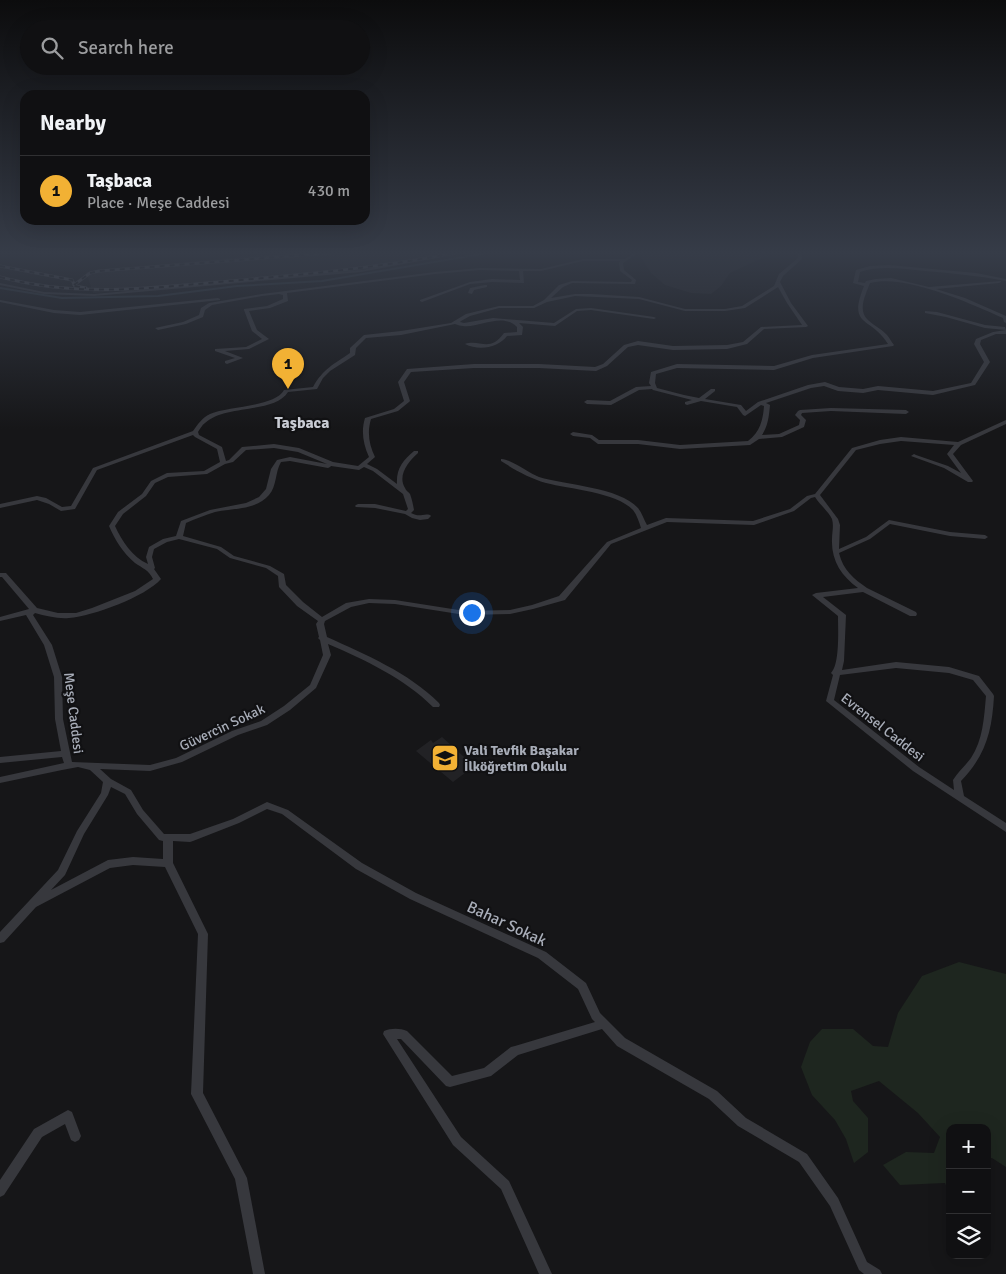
<!DOCTYPE html>
<meta charset="utf-8">
<style>
:root{--surface:#101012;--page:#1e1e20;--text:#f1f3f6;--muted:#9c9d9f;--line:#303032;--accent:#f2b134}
body{margin:0;font-family:Signika,sans-serif;background:var(--page);color:var(--text)}
.controls{position:absolute;right:15px;bottom:15px;display:grid;overflow:hidden;border-radius:10px;box-shadow:0 5px 20px #0002}
.controls button{width:45px;height:45px;display:grid;place-items:center;padding:0;border:0;border-bottom:1px solid var(--line);background:var(--surface);color:var(--text);font:25px sans-serif}
.you{position:absolute;left:471px;top:612px;width:18px;height:18px;margin:-12px;border:4px solid #fff;border-radius:50%;background:#1a73e8;box-shadow:0 0 0 8px #1a73e833}
.badge{display:grid;place-items:center;width:32px;height:32px;border-radius:50%;background:var(--accent);color:#111;font-size:16px;font-weight:700}
.pin{position:absolute;translate:-50% -41px;filter:drop-shadow(0 1px 2px #0008)}
.pin::after{content:'';position:absolute;top:26px;width:18px;height:15px;background:inherit;clip-path:polygon(0 0,100% 0,50% 100%)}
.list{margin:0;padding:0;list-style:none}
h2{display:flex;justify-content:space-between;align-items:center;height:65px;margin:0;padding:0 20px;font-size:21px}
h2 small{font-size:16px;font-weight:400;color:var(--muted)}
.list li{display:grid;grid-template-columns:32px 1fr auto;gap:15px;align-items:center;box-sizing:border-box;height:70px;padding:0 20px;border-top:1px solid var(--line)}
.list b{display:block;font-size:19px;white-space:nowrap}
.list p{margin:0;font-size:16px;white-space:nowrap;color:var(--muted)}
.list em{font-size:16px;font-style:normal;color:var(--muted)}
.icon{flex:none;width:28px;height:28px;fill:none;stroke:currentColor;stroke-width:2;stroke-linecap:round;stroke-linejoin:round}
.map{position:relative;flex:none;width:1006px;height:1274px;overflow:hidden}
.search{position:absolute;background:var(--surface);box-shadow:0 5px 20px #0002;left:20px;top:20px;width:350px;height:55px;display:flex;align-items:center;gap:12px;box-sizing:border-box;padding:0 18px;border-radius:28px;color:var(--muted);font-size:19px}
.panel{position:absolute;background:var(--surface);box-shadow:0 5px 20px #0002;left:20px;top:90px;width:350px;height:135px;border-radius:15px}
.map>svg:first-child{display:block}
.built{fill:#222225}
.green{fill:#1e261f}
.lines{fill:none;stroke-linecap:round;stroke-linejoin:round}
.stream{stroke:#2c353c;stroke-width:2}
.minor{fill:#37383d;fill-rule:evenodd}
.rail-casing{stroke:#4a4c52;stroke-width:3}
.rail{stroke:#111113;stroke-width:2;stroke-dasharray:5;stroke-linecap:butt}
.labels{text-anchor:middle;stroke-width:4.5;stroke-linejoin:round;paint-order:stroke}
.street-label{font-size:14px;fill:#a8adb8;stroke:#111113}
.poi-label{font-size:14px;font-weight:bold;fill:#a8adb8;stroke:#111113;text-anchor:start}
.far-district-label{font-size:16px;font-weight:bold;fill:#c9ccd4;stroke:#111113}
.near-street-label{font-size:16px;fill:#a8adb8;stroke:#111113}
</style>
<div class="map">
<svg width="1006" height="1274" viewBox="0 0 1006 1274">
<rect width="100%" height="100%" fill="#161618"/>
<g class="built">
<path d="M327 251H463L362 271 93 293 86 272 270 254Z"/>
<path d="M649 251H777L730 273 721 286 711 294 691 293 665 285 651 273 641 258Z"/>
<path d="M442 737 474 766 453 782 416 751 431 740 433 743Z"/>
</g>
<path class="green" d="M959 962 1006 974V1167L992 1158H987V1128H950V1195L945 1183 900 1185 883 1165 906 1152 934 1153 940 1137 918 1113 879 1081 851 1091 853 1101 868 1118V1152L854 1163 846 1139 835 1120 812 1095 801 1067 810 1042 822 1029H853L873 1046 888 1047 898 1013 922 976Z"/>
<g class="lines">
<path class="stream" d="M0 288 62 298 158 296 237 286 322 281 499 251"/>
<g class="minor">
<path d="M329 251H348L346 252 320 254 318 253Z"/>
<path d="M464 251H473L361 272 94 296 44 294 0 285V283L44 292 94 294 361 270Z"/>
<path d="M636 251H641L623 263 624 270 636 280 635 284 572 283 563 287 551 298 575 294H591L639 297 685 309H725L742 306 774 286 779 274 798 258V251H802V259L783 276 780 282 791 303 808 326 806 327 764 329 747 344 727 349 673 350 638 345 628 347 607 366 596 371 539 368H474L411 372 404 382 410 401 409 402 398 411 371 419C367 432 369 445 375 457L367 464 377 469 397 484C396 469 403 460 414 451H418V453C409 461 397 475 405 488 406 491 409 492 410 494 412 499 413 505 414 510L411 513C420 518 423 513 430 515L431 516 428 519 420 520 412 518 405 514 375 508 356 507 355 506 356 505 358 504H375L406 511 408 509 403 494 373 471 364 467 359 470 331 466 330 467 328 468 290 461 281 462C275 472 277 486 269 495 256 510 233 508 215 512 205 515 195 519 186 523L183 536 221 547 234 556 270 566 284 574 286 585 303 602 322 617 346 603 369 599 395 600 465 611 510 610 532 605 559 596 607 542 641 528C639 522 637 515 633 510 616 492 569 489 546 483 529 478 515 470 501 461V459C509 458 529 473 539 477 565 485 619 487 638 508 642 513 644 520 647 525L666 518 753 521 790 509 807 496 815 494 852 448 880 440 901 437 958 442 1006 420V424L961 445 953 454 973 481 972 482H968L944 468 911 456 914 454 916 455 948 466 961 473 947 454 954 445 901 441 880 444 856 450 820 495 838 519 840 525 839 549 866 537 889 520 950 532 985 535 988 537 985 539 950 536 890 524 870 539 839 553C843 570 854 579 867 588L916 612 917 614 916 616H910L863 592 823 597 846 615 844 661 842 670 896 662 949 667 979 676 993 694 994 696C992 731 986 755 961 781L964 796 1006 823V832L913 771 826 701 833 675 831 673C840 664 838 629 838 616L812 595 816 593 858 588C841 576 831 560 832 539 832 532 834 526 832 519 828 511 820 505 815 497L811 498 794 511 754 525 667 522 611 544 565 600 533 609 510 614 465 615 395 604 369 603 351 607 325 621 324 624 327 637C366 655 408 672 439 703L440 705 439 707H433C404 678 365 660 328 644L331 655 316 688 290 710 267 725 238 735 182 762 150 771 100 769 111 779 131 790 143 810 164 834H190L233 819 267 802 288 810 362 863 416 893 546 952 586 983 600 1013 625 1038 717 1091 746 1118 807 1154 838 1198 867 1262 880 1270 882 1274H864L859 1270 830 1206 799 1162 738 1126 709 1099 617 1046 602 1029 518 1055 491 1076 450 1087 446 1086 401 1039H397L461 1137 509 1181 552 1274H539L501 1189 453 1145 383 1034 384 1031C391 1028 400 1028 407 1031L452 1076 484 1068 511 1047 515 1046 595 1022 592 1019 578 989 538 958 410 899 356 869 282 814 267 809 239 823 193 841 190 842 173 841V863L208 934 203 1093 247 1178 265 1274H253L235 1179 191 1094 198 934 165 867 133 865 110 868 36 907 4 942 0 943V932L58 870 77 831 101 793 103 782 90 770 78 767 62 770 0 783V777L64 763 62 757 0 763V757L61 751 55 719 54 677 44 645 26 615 0 621V617L29 609 2 577H0V573H6L37 608 58 613H76L92 608 135 591 153 579C149 570 142 568 135 563 123 553 115 540 109 526L118 512 142 494 151 481 167 473 204 471 220 462 217 449 195 437 193 435 97 470 75 509 61 511 49 504 37 500 0 508V504L37 496 46 498 62 507 71 506 93 468 193 431C198 424 202 418 210 414 228 406 275 407 284 390L313 387C323 369 334 364 350 353V348L364 335 401 331 451 323 466 314 499 306H533L544 300 559 285 572 281 631 282 632 280 620 271 619 263 620 261H583L541 271H523L524 283 492 282 470 284 422 302 420 301V300L470 282 492 279 520 280 519 271 480 270 435 274 287 293 288 301 270 308 249 311 257 330 269 339 249 349 225 351 243 358 227 364 225 363V361L235 358 215 351V349L246 347 262 339 252 331 244 310V309L267 306 283 299V295L279 294 262 296 212 305 205 310 203 317 186 324 158 330 155 328 183 322 199 315 201 308 209 303 262 294 435 272 480 268 541 269 583 259H625ZM778 287 787 303 802 325 761 327 743 342 727 345 673 346 638 341 624 345 603 364 595 367 539 364H474L407 369 398 382 404 401 394 409 365 418C361 431 363 444 369 457L358 466 333 462 299 448 274 444 242 447 229 460 226 461 222 447 199 435 198 432C200 429 202 425 205 423 225 404 274 414 288 392L317 389 323 378 330 371 355 355 356 348 366 338 401 335 455 324C458 325 461 326 463 326 480 328 502 312 517 327V332L504 333C490 353 480 339 465 344 479 351 498 348 507 336L522 335 523 327 519 323 555 326 577 311 591 310 654 319 656 318 654 317 591 308 576 309 554 323 493 318 464 323 460 322 461 321 470 316 499 308H534L547 302 575 296 639 299 685 311H725L745 308ZM274 448 298 452 327 464 290 457 277 460 271 469 266 489 259 497 246 503 210 510 181 521 176 536 163 539 149 547 146 557 148 564C132 557 122 541 115 526L123 514 146 496 155 483 168 477 207 474 225 464 233 462 246 450ZM179 539 217 549 230 558 266 568 278 576 279 587 297 606 318 621 316 624 319 637 318 638 320 640 323 655 310 685 284 706 261 721 232 731 176 758 150 765 72 762 63 719 62 677 52 645 33 615 35 613C46 616 58 619 69 618 93 616 145 597 161 579L154 569 155 568 152 557 154 549 167 542ZM896 668 949 673 973 680 986 696C984 718 983 740 971 758 965 766 958 772 953 780L954 790 919 767 834 700 840 675ZM111 787 125 794 137 814 159 840 163 841V859L133 857 108 860 51 890 65 875 84 834 108 795Z"/>
<path d="M889 265 976 273 1006 279V281C979 276 953 273 925 271 903 269 881 265 860 272L858 282 865 283 866 281 876 279 891 278 929 287 1001 281V282L999 283 936 289 965 298 1006 316V323L1004 322 1003 318C969 303 906 274 870 283 866 294 857 310 868 320 874 326 882 329 887 335 890 338 891 342 894 345L893 346 813 358 774 370 677 368 656 374 655 383 657 388 684 395 699 398 711 389H715V391L705 399 741 405 746 411 758 402 808 385 825 382 839 387 863 389 878 386 933 391 971 383 984 362 974 344 976 339 993 332 1006 330V334H996L981 340 980 344 990 362 975 385 933 395 878 390 863 393 838 391 824 386 811 388 766 403 770 405C769 416 768 426 762 435L779 434 799 425 800 420 795 415 798 411 800 410 831 408 906 410 909 412 906 414 831 411 802 413 801 415 806 420 804 427 782 437 759 439 750 445 680 449 638 444H598L590 438 573 436 570 434 573 432 592 435 599 440H638L680 445 748 441C760 432 763 420 764 406L761 405 745 416 743 415 737 407 701 401 687 405 685 404V402L692 400 653 390 652 389 639 390 611 405 587 404 584 402 587 400 610 401 636 387 651 386 649 383 651 372 677 364 774 366 812 355 888 344C871 316 847 328 864 286L853 283 856 270 870 266Z"/>
<path d="M485 285H487V287L474 290 472 294 468 293 470 288Z"/>
<path d="M218 298 220 299V300L80 315 54 313 0 302V300L54 310 80 312Z"/>
<path d="M925 311 937 312 985 325 1005 327 1006 330 985 328 946 317 925 313Z"/>
<path d="M68 1110 72 1112 81 1136 79 1140 75 1142 71 1140 65 1124 42 1137 4 1195 0 1197V1180L34 1129Z"/>
</g>
<g class="rail-casing">
<g id="rail">
<path d="M0 266 72 280 75 286 86 288"/>
<path d="M0 277C79 298 150 288 230 281 309 274 387 267 464 251"/>
<path d="M74 285 90 273 99 271 354 251"/>
</g>
</g>
<use href="#rail" class="rail"/>
</g>
<linearGradient id="sky" x2="0" y2="1"><stop stop-color="#0c0c0d"/><stop offset="0.59" stop-color="#363c48"/><stop offset="1" stop-color="#363c48" stop-opacity="0"/></linearGradient>
<rect width="1006" height="429" fill="url(#sky)"/>
<defs>
<g id="school-square" transform="scale(1.4375)"><rect x="-9" y="-9" width="18" height="18" rx="4" fill="#f2b134" stroke="#111113"/><path d="M0-5L7-2L0 1L-7-2ZM-4 1L0 2.5L4 1V4Q0 6-4 4Z" fill="#111"/></g>
</defs>
<g fill-rule="evenodd">
<use href="#school-square" x="445" y="758"/>
</g>
<g class="labels">
<g class="street-label">
<text transform="translate(74 713) rotate(83)" y="5">Meşe Caddesi</text>
<text transform="translate(222 727) rotate(-25)" y="5">Güvercin Sokak</text>
<text transform="translate(883 727) rotate(38)" y="5">Evrensel Caddesi</text>
</g>
<g class="poi-label">
<text x="464" y="755">Vali Tevfik Başakar<tspan x="464" dy="16">İlköğretim Okulu</tspan></text>
</g>
<g class="far-district-label">
<text x="302" y="428">Taşbaca</text>
</g>
<g class="near-street-label">
<text transform="translate(507 923) rotate(25)" y="6">Bahar Sokak</text>
</g>
</g>
</svg>
<div class="controls">
<button>+</button>
<button>−</button>
<button><svg class="icon" aria-label="layers" viewBox="0 0 24 24"><path d="M12 4l9 5-9 5-9-5zM3 14l9 5 9-5"/></svg></button>
</div>
<div class="you"></div>
<div class="pin badge" style="left:288px;top:389px">1</div>
<div class="search"><svg class="icon" aria-label="search" viewBox="0 0 24 24"><circle cx="10" cy="10" r="6"/><path d="M15 15l6 6"/></svg>Search here</div>
<section class="panel">
<h2>Nearby<small></small></h2>
<ul class="list">
<li><span class="badge">1</span><div><b>Taşbaca</b><p>Place · Meşe Caddesi</p></div><em>430 m</em></li>
</ul>
</section>
</div>
